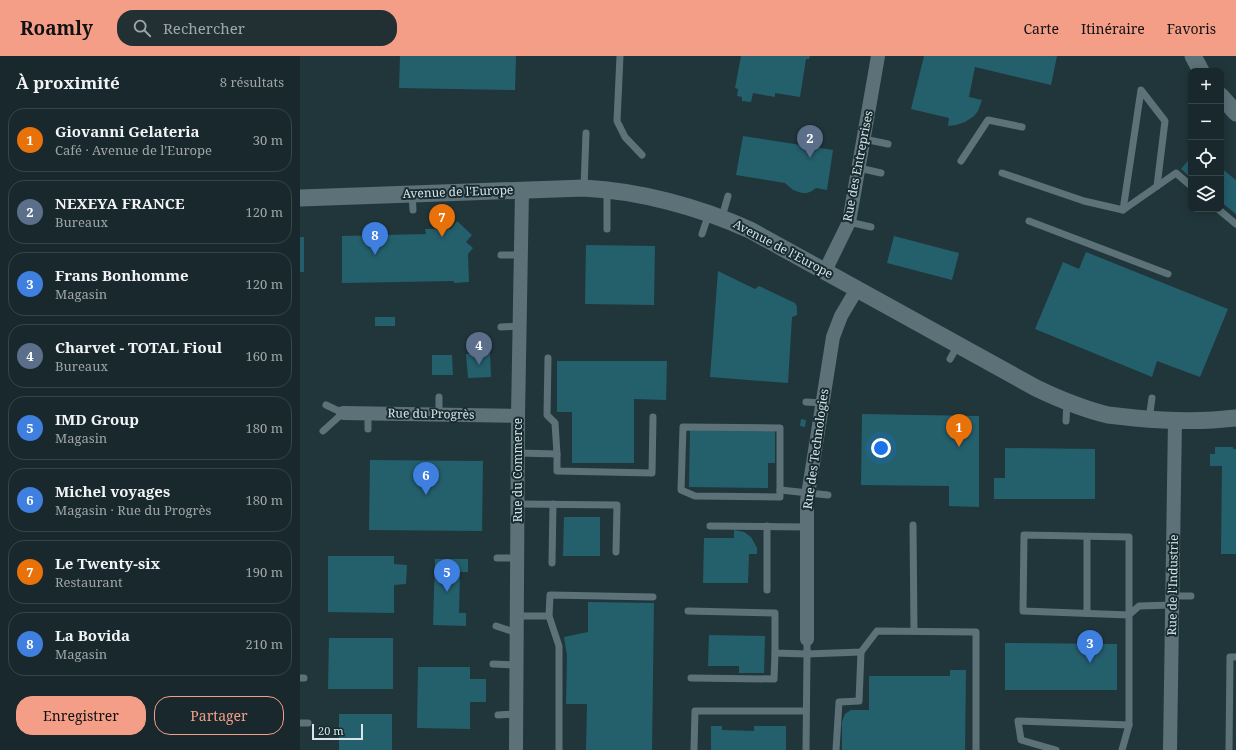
<!DOCTYPE html>
<html lang="fr">
<meta charset="utf-8">
<style>
:root{--surface:#19282c;--page:#223034;--text:#f1f3f6;--muted:#9fa6a9;--line:#374448;--accent:#f49e88}
body{margin:0;font-family:"Noto Serif",serif;background:var(--page);color:var(--text)}
.controls{position:absolute;right:12px;top:12px;display:grid;overflow:hidden;border-radius:8px;box-shadow:0 2px 10px #0003}
.controls button{width:36px;height:36px;display:grid;place-items:center;padding:0;border:0;border-bottom:1px solid var(--line);background:var(--surface);color:var(--text);font:20px sans-serif}
.scale{position:absolute;left:12px;bottom:10px;width:51px;box-sizing:border-box;padding-left:4px;border:2px solid #d8e4e7;border-top:0;font-size:11px;line-height:14px;white-space:nowrap;color:#d8e4e7;-webkit-text-stroke:3px #172c30;paint-order:stroke}
.you{position:absolute;left:581px;top:392px;width:14px;height:14px;margin:-10px;border:3px solid #fff;border-radius:50%;background:#1a73e8;box-shadow:0 0 0 6px #1a73e833}
.badge{display:grid;place-items:center;width:26px;height:26px;border-radius:50%;background:var(--accent);color:#fff;font-size:13px;font-weight:700}
.pin{position:absolute;translate:-50% -33px;filter:drop-shadow(0 1px 2px #0008)}
.pin::after{content:'';position:absolute;top:21px;width:14px;height:12px;background:inherit;clip-path:polygon(0 0,100% 0,50% 100%)}
.list{margin:0;padding:0;list-style:none}
h2{display:flex;justify-content:space-between;align-items:center;height:52px;margin:0;padding:0 16px;font-size:17px}
h2 small{font-size:13px;font-weight:400;color:var(--muted)}
.list li{display:grid;grid-template-columns:26px 1fr auto;gap:12px;align-items:center;box-sizing:border-box;height:64px;margin:0 8px 8px;padding:0 8px;border:1px solid var(--line);border-radius:16px}
.list b{display:block;font-size:15px;white-space:nowrap}
.list p{margin:0;font-size:13px;white-space:nowrap;color:var(--muted)}
.list em{font-size:13px;font-style:normal;color:var(--muted)}
.actions{display:flex;gap:8px;padding:12px 16px}
.actions a{flex:1;padding:9px 0;border:1px solid var(--accent);border-radius:16px;text-align:center;font-size:14px;color:var(--accent)}
.actions .main{background:var(--accent);color:#111}
.icon{flex:none;width:22px;height:22px;fill:none;stroke:currentColor;stroke-width:2;stroke-linecap:round;stroke-linejoin:round}
.map{position:relative;flex:none;width:936px;height:694px;overflow:hidden}
header{display:flex;align-items:center;gap:24px;box-sizing:border-box;height:56px;padding:0 20px;background:var(--accent);color:#111}
header strong{font-size:19px}
nav{display:flex;gap:22px;margin-inline-start:auto;font-size:14px}
.search{width:280px;height:36px;background:var(--page);display:flex;align-items:center;gap:10px;box-sizing:border-box;padding:0 14px;border-radius:16px;color:var(--muted);font-size:15px}
main{display:flex}
aside{flex:1;background:var(--surface)}
.map>svg:first-child{display:block}
.building{fill:#245f6c}
.lines{fill:none;stroke-linecap:round;stroke-linejoin:round}
.service{stroke:#5c7278;stroke-width:7}
.minor{stroke:#5c7278;stroke-width:14}
.tertiary{stroke:#5c7278;stroke-width:17}
.labels{text-anchor:middle;stroke-width:4;stroke-linejoin:round;paint-order:stroke}
.street-label{font-size:12px;fill:#d8e4e7;stroke:#172c30}
</style>
<header>
<strong>Roamly</strong>
<div class="search"><svg class="icon" aria-label="search" viewBox="0 0 24 24"><circle cx="10" cy="10" r="6"/><path d="M15 15l6 6"/></svg>Rechercher</div>
<nav><a>Carte</a><a>Itinéraire</a><a>Favoris</a></nav>
</header>
<main>
<aside>
<h2>À proximité<small>8 résultats</small></h2>
<ul class="list">
<li><span class="badge" style="background:#e8710a">1</span><div><b>Giovanni Gelateria</b><p>Café · Avenue de l'Europe</p></div><em>30 m</em></li>
<li><span class="badge" style="background:#5c6f8a">2</span><div><b>NEXEYA FRANCE</b><p>Bureaux</p></div><em>120 m</em></li>
<li><span class="badge" style="background:#3f7fe0">3</span><div><b>Frans Bonhomme</b><p>Magasin</p></div><em>120 m</em></li>
<li><span class="badge" style="background:#5c6f8a">4</span><div><b>Charvet - TOTAL Fioul</b><p>Bureaux</p></div><em>160 m</em></li>
<li><span class="badge" style="background:#3f7fe0">5</span><div><b>IMD Group</b><p>Magasin</p></div><em>180 m</em></li>
<li><span class="badge" style="background:#3f7fe0">6</span><div><b>Michel voyages</b><p>Magasin · Rue du Progrès</p></div><em>180 m</em></li>
<li><span class="badge" style="background:#e8710a">7</span><div><b>Le Twenty-six</b><p>Restaurant</p></div><em>190 m</em></li>
<li><span class="badge" style="background:#3f7fe0">8</span><div><b>La Bovida</b><p>Magasin</p></div><em>210 m</em></li>
</ul>
<div class="actions"><a class="main">Enregistrer</a><a>Partager</a></div>
</aside>
<div class="map">
<svg width="936" height="694" viewBox="0 0 936 694">
<rect width="100%" height="100%" fill="#21363b"/>
<g class="building">
<path d="M100 0H216L215 34 99 32Z"/>
<path d="M441 0H510L509 3H506L500 41 475 37V41L453 37 451 46 442 45V41L437 40 438 33 435 32Z"/>
<path d="M624 0H757L751 29 675 11 669 41 682 44 678 55 674 60 665 66 656 69 648 70 649 62 611 53Z"/>
<path d="M443 80 533 94 527 134 516 132 512 135 507 137H502L493 134 485 127 436 119Z"/>
<path d="M891 101V122L881 113Z"/>
<path d="M921 112 936 124V158L921 146Z"/>
<path d="M157 165 172 179 166 186 173 192 168 198 169 226 154 227V225L42 227V180L126 178 125 173H151Z"/>
<path d="M594 180 659 197 652 224 587 207Z"/>
<rect x="0" y="181" width="4" height="35"/>
<path d="M286 189 355 190 354 249 285 248Z"/>
<path d="M786 196 928 253 900 321 857 305 852 321 735 273 763 206 779 213Z"/>
<path d="M418 215 455 233 459 230 495 247 497 251V259L492 261 488 327 410 321Z"/>
<rect x="75" y="261" width="20" height="9"/>
<path d="M190 297 191 321 168 322 166 298Z"/>
<path d="M132 299H152L153 319H132Z"/>
<path d="M257 305H367L366 344 334 343V407H272V356H257Z"/>
<path d="M562 358 679 360V451L649 450V430L561 429Z"/>
<path d="M501 363 506 364 505 371 500 370Z"/>
<path d="M390 373 475 374V407H468V432L389 431Z"/>
<path d="M915 391H933V393H936V498H921L922 410H910V398H915Z"/>
<path d="M705 392 795 393V443H694V422H705Z"/>
<path d="M70 404 183 405 182 475 69 474Z"/>
<path d="M264 461H300V500H263Z"/>
<path d="M434 474 444 476 451 481 457 492V498H449L448 527H403L404 482H434Z"/>
<path d="M28 500H94V508L107 509 106 528 94 529V557L28 556Z"/>
<path d="M135 503H168V516H160L159 557H166V570L133 569Z"/>
<path d="M288 546 354 547 352 694H286L287 648H266L267 600 264 581 288 576Z"/>
<path d="M409 579 465 580 464 617H439V610H408Z"/>
<path d="M29 582H93V633H28Z"/>
<path d="M705 587 817 588V634H705Z"/>
<path d="M118 611H170V623H186V646H170V673L117 672Z"/>
<path d="M650 614H666L665 694H542V666L545 658 551 654H569V620H650Z"/>
<rect x="39" y="658" width="53" height="36"/>
<path d="M411 670H422V674L454 675V670H486V694H411Z"/>
</g>
<g class="lines">
<g class="service">
<path d="M320 0 317 65 325 81 342 99"/>
<path d="M564 83 588 88"/>
<path d="M661 105 688 64 722 71"/>
<path d="M559 112 581 117"/>
<path d="M702 117 784 145 823 154 876 117 891 130"/>
<path d="M284 132 286 77"/>
<path d="M112 138 113 154"/>
<path d="M918 153 936 168"/>
<path d="M823 154 841 34 865 65 857 130"/>
<path d="M422 161 428 140"/>
<path d="M729 165 868 218"/>
<path d="M549 166 571 171"/>
<path d="M307 173V133"/>
<path d="M402 178 409 157"/>
<path d="M201 199H222"/>
<path d="M201 271 220 270"/>
<path d="M650 303 658 289"/>
<path d="M139 341V358"/>
<path d="M506 346 522 347"/>
<path d="M849 363 852 342"/>
<path d="M766 365 767 346"/>
<path d="M383 371 480 372V441L395 440 381 434Z"/>
<path d="M68 373V357"/>
<path d="M23 375 43 357 26 349"/>
<path d="M218 397 257 398 255 367 247 359 248 302"/>
<path d="M257 398V415L352 417 353 361"/>
<path d="M480 434 528 439"/>
<path d="M218 448 317 449 316 496"/>
<path d="M613 469 614 575"/>
<path d="M410 470 507 471"/>
<path d="M467 470V534"/>
<path d="M787 481V557"/>
<path d="M197 502H217"/>
<path d="M252 507 253 448"/>
<path d="M873 540H891"/>
<path d="M388 555 475 557V597L507 598 506 694"/>
<path d="M217 560H249L259 590V694"/>
<path d="M249 560 250 539 353 541"/>
<path d="M196 570 217 577"/>
<path d="M507 583V598L561 596 577 575 676 576V694"/>
<path d="M193 608 217 609"/>
<path d="M0 622H4"/>
<path d="M391 622 474 623 475 597"/>
<path d="M198 659 216 658"/>
<path d="M0 667H8"/>
<path d="M394 694 395 655H506"/>
<path d="M536 694 539 646 559 645 561 596"/>
<path d="M756 694 721 684 718 665 829 669"/>
<path d="M822 694 829 669V481L724 479 723 555 829 559 839 550 872 549"/>
<path d="M929 694 930 601H936"/>
</g>
<g class="minor">
<path d="M525 215 549 166 578 0"/>
<path d="M43 357 218 360"/>
<path d="M507 583V445L533 281 541 260 557 233"/>
<path d="M216 694 218 360 222 134"/>
<path d="M870 694 875 364"/>
</g>
<g class="tertiary">
<path d="M893 0 901 15"/>
<path d="M921 40 936 57"/>
<path d="M0 142 284 132C340 135 399 151 450 174L736 332C759 343 783 353 808 359 817 360 826 361 835 362 868 365 903 366 936 362"/>
</g>
</g>
<g class="labels">
<g class="street-label">
<text transform="translate(558 110) rotate(-79)" y="4">Rue des Entreprises</text>
<text transform="translate(158 136) rotate(-2)" y="4">Avenue de l'Europe</text>
<text transform="translate(483 193) rotate(28)" y="4">Avenue de l'Europe</text>
<text transform="translate(131 358) rotate(1)" y="4">Rue du Progrès</text>
<text transform="translate(516 393) rotate(-82)" y="4">Rue des Technologies</text>
<text transform="translate(218 414) rotate(-90)" y="4">Rue du Commerce</text>
<text transform="translate(873 529) rotate(-89)" y="4">Rue de l'Industrie</text>
</g>
</g>
</svg>
<div class="controls">
<button>+</button>
<button>−</button>
<button><svg class="icon" aria-label="locate" viewBox="0 0 24 24"><circle cx="12" cy="12" r="6"/><path d="M12 2v4M12 18v4M2 12h4M18 12h4"/></svg></button>
<button><svg class="icon" aria-label="layers" viewBox="0 0 24 24"><path d="M12 4l9 5-9 5-9-5zM3 14l9 5 9-5"/></svg></button>
</div>
<div class="scale">20 m</div>
<div class="you"></div>
<div class="pin badge" style="left:659px;top:391px;background:#e8710a">1</div>
<div class="pin badge" style="left:510px;top:102px;background:#5c6f8a">2</div>
<div class="pin badge" style="left:790px;top:607px;background:#3f7fe0">3</div>
<div class="pin badge" style="left:179px;top:309px;background:#5c6f8a">4</div>
<div class="pin badge" style="left:147px;top:536px;background:#3f7fe0">5</div>
<div class="pin badge" style="left:126px;top:439px;background:#3f7fe0">6</div>
<div class="pin badge" style="left:142px;top:181px;background:#e8710a">7</div>
<div class="pin badge" style="left:75px;top:199px;background:#3f7fe0">8</div>
</div>
</main>
